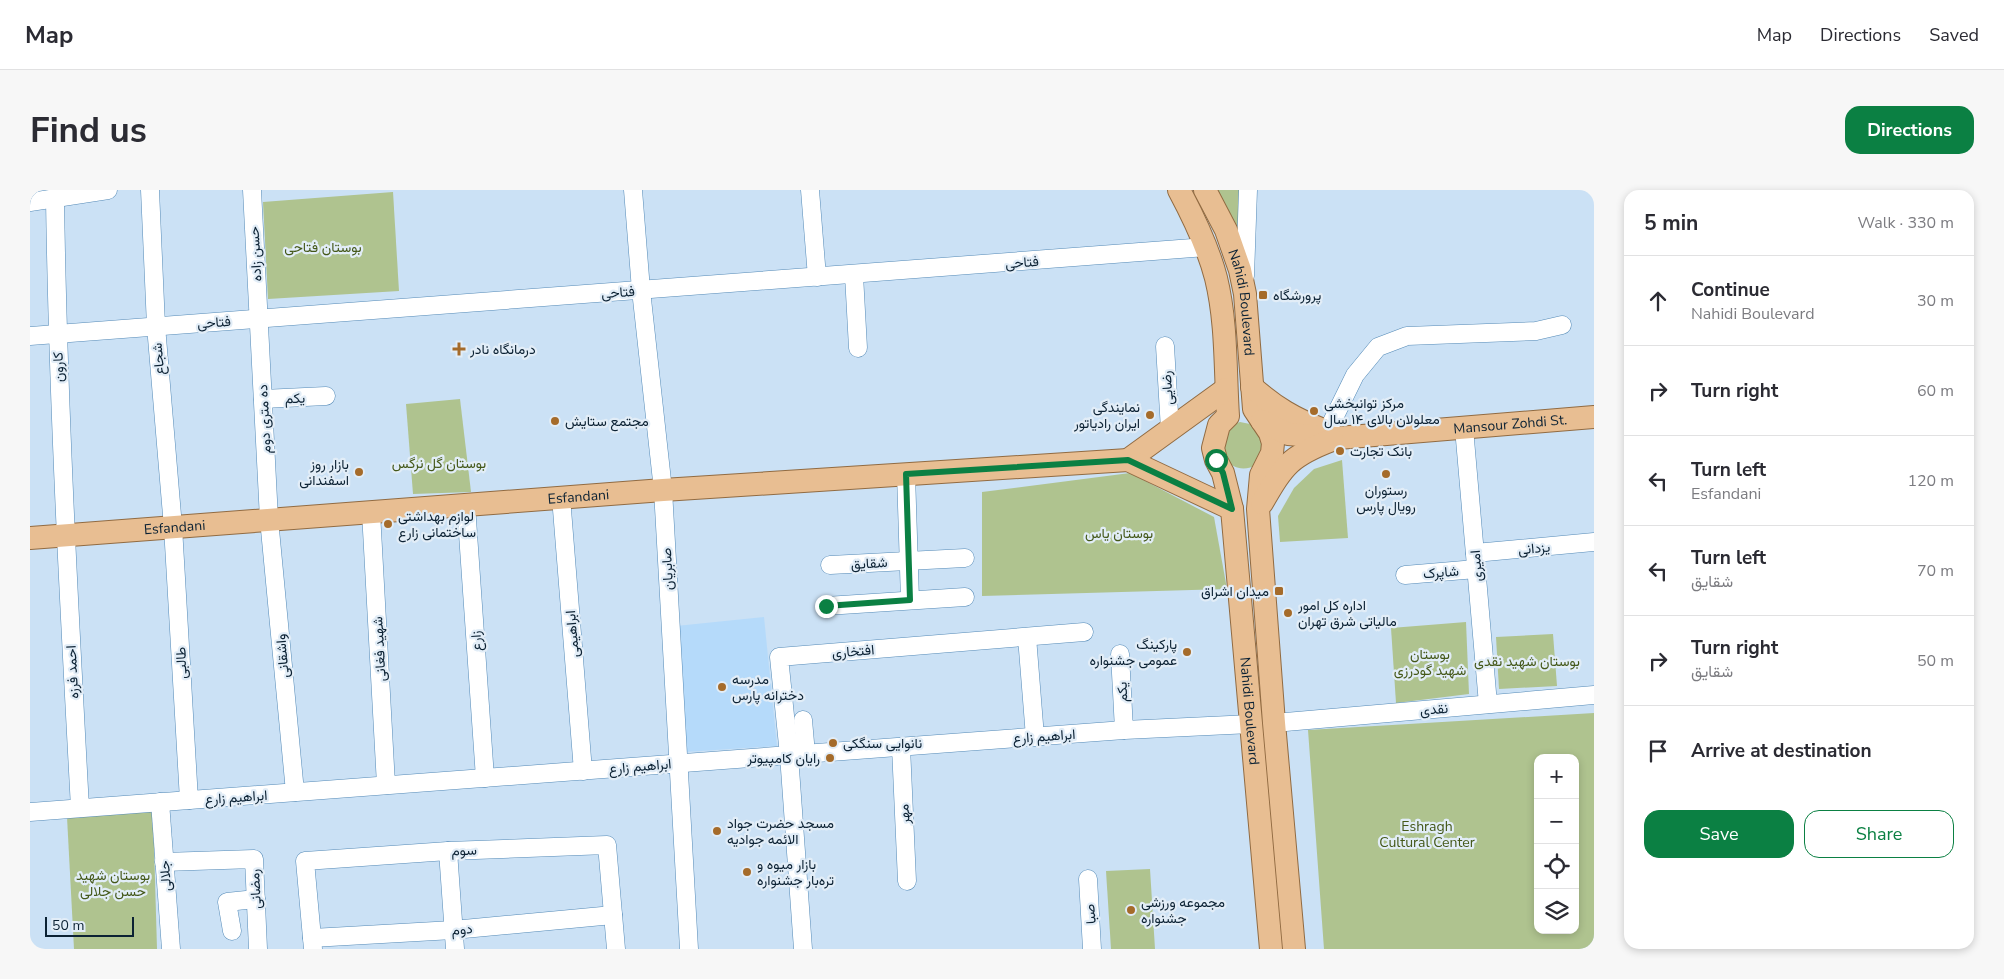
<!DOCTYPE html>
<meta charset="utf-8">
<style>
:root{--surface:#fff;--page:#f7f7f7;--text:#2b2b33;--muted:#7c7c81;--line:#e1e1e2;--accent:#0b8043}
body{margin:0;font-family:"Nunito Sans",Vazirmatn,sans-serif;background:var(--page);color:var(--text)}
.controls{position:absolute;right:15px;bottom:15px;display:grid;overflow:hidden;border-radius:10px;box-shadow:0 2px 8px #0003}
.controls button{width:45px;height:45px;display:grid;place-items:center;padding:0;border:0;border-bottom:1px solid var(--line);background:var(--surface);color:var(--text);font:25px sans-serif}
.scale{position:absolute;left:15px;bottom:12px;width:89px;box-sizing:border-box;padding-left:5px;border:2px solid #0c2234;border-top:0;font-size:14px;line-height:18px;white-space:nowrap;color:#0c2234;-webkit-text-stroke:4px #e2edf7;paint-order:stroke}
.stop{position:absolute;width:15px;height:15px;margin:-11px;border:4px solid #0b8043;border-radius:50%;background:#fff}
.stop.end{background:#0b8043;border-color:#fff;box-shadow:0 1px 5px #0008}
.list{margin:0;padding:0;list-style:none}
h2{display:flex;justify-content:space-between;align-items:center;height:65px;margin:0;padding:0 20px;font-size:21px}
h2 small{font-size:16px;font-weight:400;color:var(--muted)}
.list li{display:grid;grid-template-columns:32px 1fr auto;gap:15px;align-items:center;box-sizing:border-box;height:90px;padding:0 20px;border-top:1px solid var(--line)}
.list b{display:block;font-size:19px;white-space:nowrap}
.list p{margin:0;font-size:16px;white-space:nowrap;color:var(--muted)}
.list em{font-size:16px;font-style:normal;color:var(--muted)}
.actions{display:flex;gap:10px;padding:15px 20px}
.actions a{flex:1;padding:11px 0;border:1px solid var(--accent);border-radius:15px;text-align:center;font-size:18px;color:var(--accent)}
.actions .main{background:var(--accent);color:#fff}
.icon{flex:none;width:28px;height:28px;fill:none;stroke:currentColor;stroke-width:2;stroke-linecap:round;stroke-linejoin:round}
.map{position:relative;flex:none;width:1564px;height:759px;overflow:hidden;border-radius:15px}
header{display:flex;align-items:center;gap:30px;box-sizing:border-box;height:70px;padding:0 25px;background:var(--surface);border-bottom:1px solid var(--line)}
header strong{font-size:24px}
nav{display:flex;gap:28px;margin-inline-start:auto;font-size:18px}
.intro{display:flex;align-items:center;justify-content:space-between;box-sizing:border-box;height:120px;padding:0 30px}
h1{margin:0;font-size:35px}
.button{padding:12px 22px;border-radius:15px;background:var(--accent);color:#fff;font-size:18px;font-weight:700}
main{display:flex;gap:30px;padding:0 30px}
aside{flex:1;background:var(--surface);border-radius:15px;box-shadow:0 2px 8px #0003}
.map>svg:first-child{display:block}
.built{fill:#b5dafa}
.green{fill:#afc38f;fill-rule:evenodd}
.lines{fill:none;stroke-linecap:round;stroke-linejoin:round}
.minor-casing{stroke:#548ab7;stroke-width:19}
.major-casing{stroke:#916b42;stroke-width:24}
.minor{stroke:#fff;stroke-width:18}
.major{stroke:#e8be92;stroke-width:22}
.route{stroke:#0b8043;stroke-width:6}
.poi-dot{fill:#a56b2a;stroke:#e2edf7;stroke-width:2}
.labels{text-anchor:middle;stroke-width:4.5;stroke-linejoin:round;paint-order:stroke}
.park-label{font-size:14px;fill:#445819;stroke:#e2edf7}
.street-label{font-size:14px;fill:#0c2234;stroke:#e2edf7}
.poi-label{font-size:14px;fill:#0c2234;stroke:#e2edf7;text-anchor:start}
</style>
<header>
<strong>Map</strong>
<nav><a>Map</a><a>Directions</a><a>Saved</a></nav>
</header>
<div class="intro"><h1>Find us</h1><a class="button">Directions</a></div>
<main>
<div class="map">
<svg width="1564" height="759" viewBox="0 0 1564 759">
<rect width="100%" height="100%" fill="#cbe1f5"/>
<path class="built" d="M734 427 747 556 655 562 646 436Z"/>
<g class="green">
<path d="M1183 0H1211L1208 49Z"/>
<path d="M363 2 369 101 238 109 233 12Z"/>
<path d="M430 209 441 302 383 304 376 214Z"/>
<path d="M1210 232 1225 235 1236 246 1228 274C1214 282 1204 279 1193 268L1192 245 1203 234Z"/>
<path d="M1312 270 1318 348 1250 352 1248 326 1264 298 1284 279Z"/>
<path d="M1100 283 1184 327 1197 399 952 406V302Z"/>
<path d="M1436 432 1439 504 1366 513 1361 438Z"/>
<path d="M1523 444 1527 496 1469 499 1466 447Z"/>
<path d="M1564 523V759H1294L1278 540ZM1508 568H1545V740H1508Z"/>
<path d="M123 620 127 759H44L37 627Z"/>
<path d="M1120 679 1125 759H1081L1076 681Z"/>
</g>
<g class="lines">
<g class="minor-casing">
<g id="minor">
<path d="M120 0 126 136 143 337 159 610"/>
<path d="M222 0 239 329 265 602"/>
<path d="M603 0 611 100 633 300 659 759"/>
<path d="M780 0 787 87"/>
<path d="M25 9C28 212 39 415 50 618"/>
<path d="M0 12 78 0"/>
<path d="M824 85 828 158"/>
<path d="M1215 86 1218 0"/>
<path d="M0 146 1176 57"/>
<path d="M1135 156 1140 240"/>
<path d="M233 209 296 206"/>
<path d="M1434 238 1458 514"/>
<path d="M1297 242 1325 185 1348 157 1377 146 1506 141 1532 135"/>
<path d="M876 284 880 410"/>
<path d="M531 307 553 581"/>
<path d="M436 315 455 588"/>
<path d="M341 322 356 595"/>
<path d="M1445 363 1564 352"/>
<path d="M800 375 935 368"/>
<path d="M1375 385 1446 379"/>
<path d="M796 416 935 407"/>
<path d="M997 447 1005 547"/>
<path d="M1090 464 1094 540"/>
<path d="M773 530 776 564"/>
<path d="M1244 533 1564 505"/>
<path d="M871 557 877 691"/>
<path d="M130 612 141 759"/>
<path d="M0 622 1094 540 1221 534"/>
<path d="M418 661 425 759"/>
<path d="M134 672 224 669 228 759"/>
<path d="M1058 689 1062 759"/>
<path d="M202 741 197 712 226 709"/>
<path d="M282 748 423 740 583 725"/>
<path d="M283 759 275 671 418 661 577 655 586 759"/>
<path d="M773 759 759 565 749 467 1054 442"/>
</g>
</g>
<g class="major-casing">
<g id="major">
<path id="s1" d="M1149 0C1164 28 1178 57 1186 88 1197 133 1195 180 1198 226L1189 235 1183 258 1186 270 1193 283 1202 319 1241 759"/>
<path id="s2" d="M1175 0 1196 40 1210 80 1215 104 1224 219 1240 243 1243 253 1242 263 1231 285 1228 319 1244 533 1264 759"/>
<path d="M1222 197C1246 218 1263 228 1293 240"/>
<path id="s3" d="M1232 231 1258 244 1308 248 1564 227"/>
<path d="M1098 270 1196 199"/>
<path d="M1232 313C1254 275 1260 266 1302 250"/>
<path id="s4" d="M0 348 633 300 1098 270 1202 319"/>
</g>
</g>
<use href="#minor" class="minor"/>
<use href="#major" class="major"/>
</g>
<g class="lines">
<path class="route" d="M796 416 880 410 876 284 1098 270 1202 319 1193 283 1186 270"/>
</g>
<g class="poi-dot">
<rect x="1228" y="100" width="10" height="10" rx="2.5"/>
<path d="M426.5 151.5h5v5h5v5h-5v5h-5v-5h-5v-5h5z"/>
<circle cx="1284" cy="221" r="5"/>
<circle cx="1120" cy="225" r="5"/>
<circle cx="525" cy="231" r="5"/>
<circle cx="1310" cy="261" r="5"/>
<circle cx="329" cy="282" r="5"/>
<circle cx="1356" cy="284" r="5"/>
<circle cx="358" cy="334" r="5"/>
<rect x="1244" y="396" width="10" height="10" rx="2.5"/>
<circle cx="1258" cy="423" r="5"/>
<circle cx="1157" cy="462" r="5"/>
<circle cx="692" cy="497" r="5"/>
<circle cx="803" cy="553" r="5"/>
<circle cx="800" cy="568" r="5"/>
<circle cx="687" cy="641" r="5"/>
<circle cx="717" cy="682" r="5"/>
<circle cx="1101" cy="720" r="5"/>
</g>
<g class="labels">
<g class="park-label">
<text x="293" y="62">بوستان فتاحی</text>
<text x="409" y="278">بوستان گل نرگس</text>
<text x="1089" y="348">بوستان یاس</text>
<text x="1400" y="469">بوستان<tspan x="1400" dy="16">شهید گودرزی</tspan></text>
<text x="1497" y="476">بوستان شهید نقدی</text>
<text x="1397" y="641">Eshragh<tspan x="1397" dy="16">Cultural Center</tspan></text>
<text x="83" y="690">بوستان شهید<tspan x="83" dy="16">حسن جلالی</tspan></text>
</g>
<g class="street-label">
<text transform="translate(225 64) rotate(-93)" y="5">حسن زاده</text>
<text transform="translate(992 72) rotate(-4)" y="5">فتاحی</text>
<text transform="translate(588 102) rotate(-4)" y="5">فتاحی</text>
<text dy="5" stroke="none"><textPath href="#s2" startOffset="120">Nahidi Boulevard</textPath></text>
<text transform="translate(184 132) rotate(-4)" y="5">فتاحی</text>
<text transform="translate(128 169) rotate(-95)" y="5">شجاع</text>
<text transform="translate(28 177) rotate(-92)" y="5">کارون</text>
<text transform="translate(1137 198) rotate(-94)" y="5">رضایی</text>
<text transform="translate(265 208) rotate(-3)" y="5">یکم</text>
<text transform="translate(234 229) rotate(-93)" y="5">ده متری دوم</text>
<text dy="5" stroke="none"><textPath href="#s3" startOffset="252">Mansour Zohdi St.</textPath></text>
<text dy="5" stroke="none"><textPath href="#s4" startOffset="550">Esfandani</textPath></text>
<text dy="5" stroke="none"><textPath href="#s4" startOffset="145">Esfandani</textPath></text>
<text transform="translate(1504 358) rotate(-5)" y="5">یزدانی</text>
<text transform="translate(839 373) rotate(-3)" y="5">شقایق</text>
<text transform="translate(1446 376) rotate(-95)" y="5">امیری</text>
<text transform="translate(637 379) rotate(-93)" y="5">صابریان</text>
<text transform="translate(1411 382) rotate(-5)" y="5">شاپرک</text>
<text transform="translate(542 444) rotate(-95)" y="5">ابراهیمی</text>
<text transform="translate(446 451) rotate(-94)" y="5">زارع</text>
<text transform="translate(349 459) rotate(-93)" y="5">شهید فغانی</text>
<text transform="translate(823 461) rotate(-5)" y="5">افتخاری</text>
<text transform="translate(252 466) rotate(-95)" y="5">واشقانی</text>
<text transform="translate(151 473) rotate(-93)" y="5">طالبی</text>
<text transform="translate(42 482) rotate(-93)" y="5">احمد فرزه</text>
<text transform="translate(1092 502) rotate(-92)" y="5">یکم</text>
<text transform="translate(1404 519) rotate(-5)" y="5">نقدی</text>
<text dy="5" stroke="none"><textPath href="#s1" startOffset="538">Nahidi Boulevard</textPath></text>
<text transform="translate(1014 546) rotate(-4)" y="5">ابراهیم زارع</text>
<text transform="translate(610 576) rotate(-5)" y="5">ابراهیم زارع</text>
<text transform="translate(206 607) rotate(-4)" y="5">ابراهیم زارع</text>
<text transform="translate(874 624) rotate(-93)" y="5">مهر</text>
<text transform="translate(434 660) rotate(-2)" y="5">سوم</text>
<text transform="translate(135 686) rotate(-94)" y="5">جلالی</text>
<text transform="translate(225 699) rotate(-93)" y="5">رمضانی</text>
<text transform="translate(1060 724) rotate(-94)" y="5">صبا</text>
<text transform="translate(432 739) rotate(-5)" y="5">دوم</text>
</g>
<g class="poi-label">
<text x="1243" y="110">پرورشگاه</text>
<text x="440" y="164">درمانگاه نادر</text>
<text x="1294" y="218">مرکز توانبخشی<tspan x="1294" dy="16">معلولان بالای ۱۴ سال</tspan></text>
<text x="1110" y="222" text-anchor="end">نمایندگی<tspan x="1110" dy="16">ایران رادیاتور</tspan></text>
<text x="535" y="236">مجتمع ستایش</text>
<text x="1320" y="266">بانک تجارت</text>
<text x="319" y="279" text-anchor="end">بازار روز<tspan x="319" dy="16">اسفندانی</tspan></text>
<text x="1356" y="305" text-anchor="middle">رستوران<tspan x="1356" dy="16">رویال پارس</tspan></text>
<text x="368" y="331">لوازم بهداشتی<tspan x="368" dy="16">ساختمانی زارع</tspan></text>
<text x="1239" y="406" text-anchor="end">میدان اشراق</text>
<text x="1268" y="420">اداره کل امور<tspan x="1268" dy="16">مالیاتی شرق تهران</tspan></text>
<text x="1147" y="459" text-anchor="end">پارکینگ<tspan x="1147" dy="16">عمومی جشنواره</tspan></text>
<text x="702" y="494">مدرسه<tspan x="702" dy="16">دخترانه پارس</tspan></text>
<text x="813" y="558">نانوایی سنگکی</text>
<text x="790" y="573" text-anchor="end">رایان کامپیوتر</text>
<text x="697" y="638">مسجد حضرت جواد<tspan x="697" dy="16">الائمه جوادیه</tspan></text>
<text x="727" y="679">بازار میوه و<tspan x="727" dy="16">تره‌بار جشنواره</tspan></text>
<text x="1111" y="717">مجموعه ورزشی<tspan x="1111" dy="16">جشنواره</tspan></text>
</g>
</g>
</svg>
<div class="controls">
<button>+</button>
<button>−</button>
<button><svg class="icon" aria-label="locate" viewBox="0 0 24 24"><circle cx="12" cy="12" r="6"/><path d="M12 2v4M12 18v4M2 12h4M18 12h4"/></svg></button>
<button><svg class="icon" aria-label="layers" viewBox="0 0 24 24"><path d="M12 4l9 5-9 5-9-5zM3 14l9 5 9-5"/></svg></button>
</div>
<div class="scale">50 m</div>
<div class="stop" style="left:1186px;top:270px"></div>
<div class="stop end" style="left:796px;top:416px"></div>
</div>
<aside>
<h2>5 min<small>Walk · 330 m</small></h2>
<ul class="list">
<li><svg class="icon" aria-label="ahead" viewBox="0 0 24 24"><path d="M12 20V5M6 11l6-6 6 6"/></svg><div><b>Continue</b><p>Nahidi Boulevard</p></div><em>30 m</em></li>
<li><svg class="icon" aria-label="right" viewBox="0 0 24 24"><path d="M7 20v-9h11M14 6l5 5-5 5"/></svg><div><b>Turn right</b></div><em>60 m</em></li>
<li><svg class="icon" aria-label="left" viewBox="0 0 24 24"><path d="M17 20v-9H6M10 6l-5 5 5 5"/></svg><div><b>Turn left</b><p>Esfandani</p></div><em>120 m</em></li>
<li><svg class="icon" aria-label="left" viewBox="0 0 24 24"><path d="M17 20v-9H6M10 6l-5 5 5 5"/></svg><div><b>Turn left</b><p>شقایق</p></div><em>70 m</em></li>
<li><svg class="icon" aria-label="right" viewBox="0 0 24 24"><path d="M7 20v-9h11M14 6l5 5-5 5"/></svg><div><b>Turn right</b><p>شقایق</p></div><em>50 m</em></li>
<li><svg class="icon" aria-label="arrive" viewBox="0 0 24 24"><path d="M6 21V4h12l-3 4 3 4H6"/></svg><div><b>Arrive at destination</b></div></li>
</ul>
<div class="actions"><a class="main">Save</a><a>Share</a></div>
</aside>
</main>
